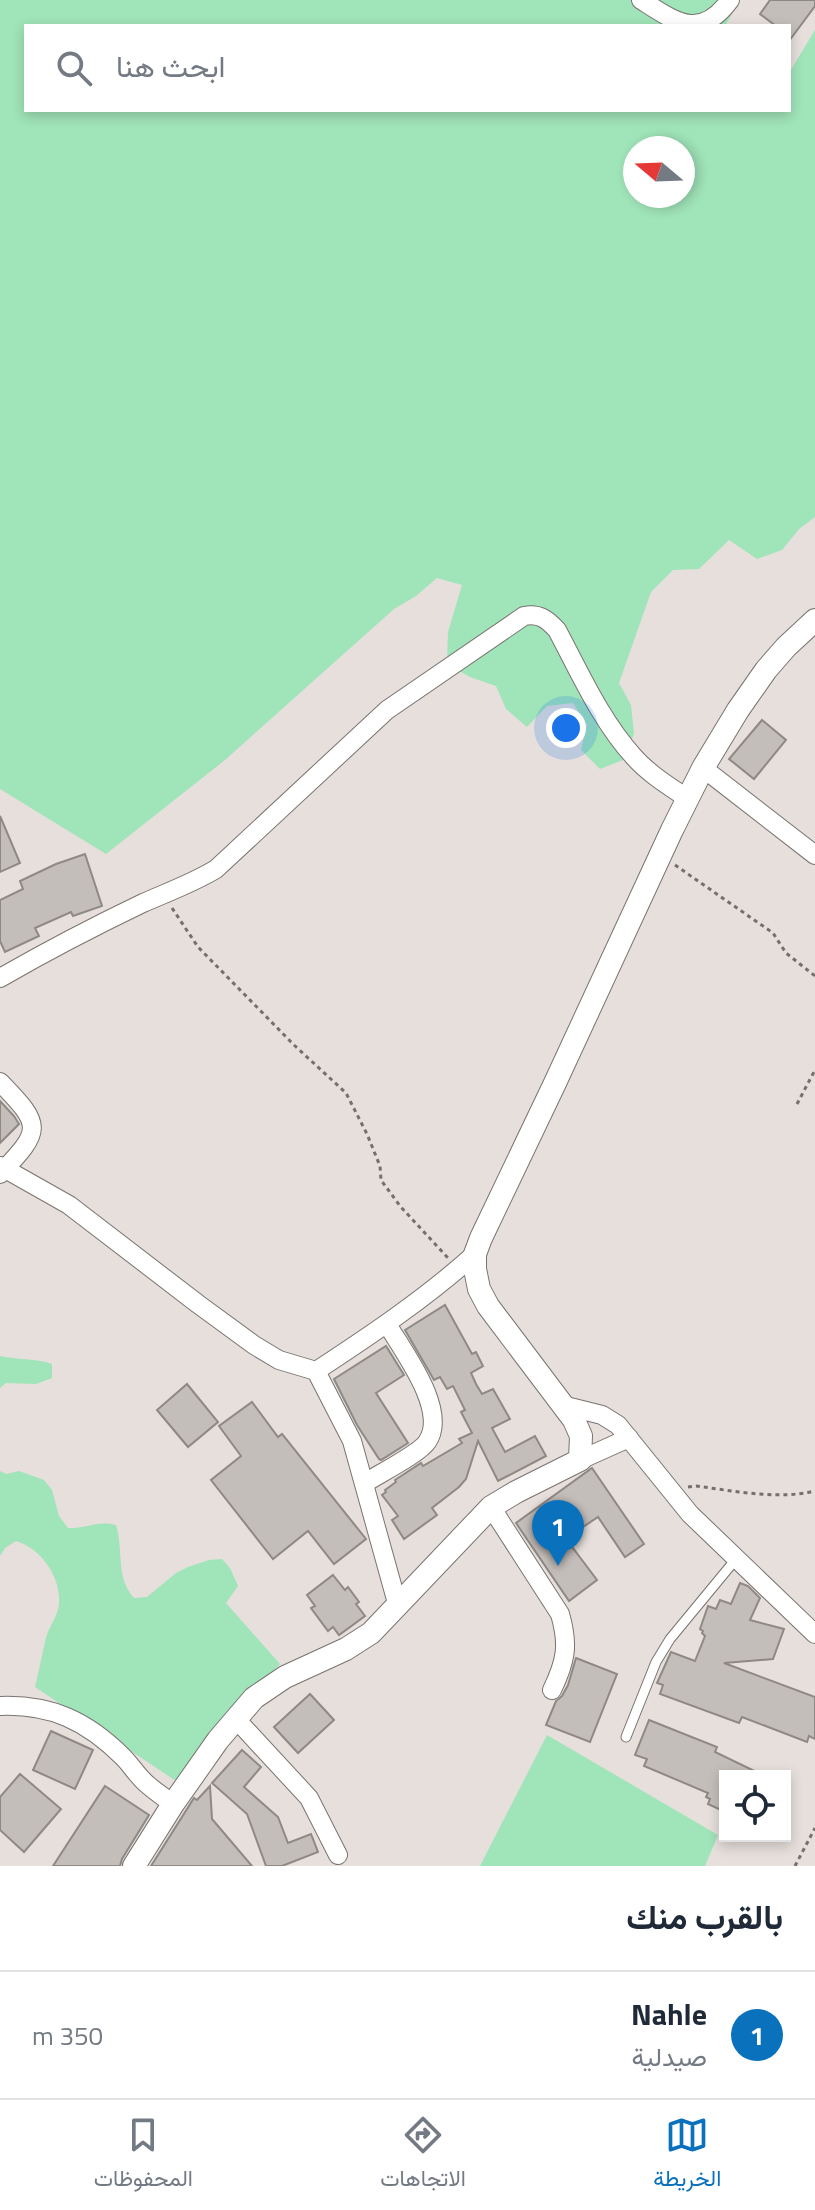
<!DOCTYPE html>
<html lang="ar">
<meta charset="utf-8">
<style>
:root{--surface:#fff;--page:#f2f2f3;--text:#1f2937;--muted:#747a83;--line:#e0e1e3;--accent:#0a71bd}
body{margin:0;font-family:"Titillium Web",Vazirmatn,sans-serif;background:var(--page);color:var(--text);direction:rtl}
.controls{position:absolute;right:24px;bottom:24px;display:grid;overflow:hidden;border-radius:0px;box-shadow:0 4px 12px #0003}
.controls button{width:72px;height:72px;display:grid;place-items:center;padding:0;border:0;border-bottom:2px solid var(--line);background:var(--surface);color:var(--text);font:40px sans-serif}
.compass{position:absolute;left:623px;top:136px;width:72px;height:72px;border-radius:50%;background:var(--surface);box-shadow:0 4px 12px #0003;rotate:289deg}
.you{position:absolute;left:566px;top:728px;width:28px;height:28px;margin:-20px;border:6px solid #fff;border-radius:50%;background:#1a73e8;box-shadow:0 0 0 12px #1a73e833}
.badge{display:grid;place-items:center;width:52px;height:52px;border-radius:50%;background:var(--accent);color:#fff;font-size:26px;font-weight:700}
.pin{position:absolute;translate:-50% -66px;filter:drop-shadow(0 2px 4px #0008)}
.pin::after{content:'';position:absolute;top:42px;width:28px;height:24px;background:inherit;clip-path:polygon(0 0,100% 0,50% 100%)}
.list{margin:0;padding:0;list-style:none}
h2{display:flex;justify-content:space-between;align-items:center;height:104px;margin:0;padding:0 32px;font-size:34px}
h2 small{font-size:26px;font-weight:400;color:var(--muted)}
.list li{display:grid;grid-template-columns:52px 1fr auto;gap:24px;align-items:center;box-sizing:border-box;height:128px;padding:0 32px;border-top:2px solid var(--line)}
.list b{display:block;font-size:30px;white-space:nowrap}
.list p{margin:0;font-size:26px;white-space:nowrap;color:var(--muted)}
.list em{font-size:26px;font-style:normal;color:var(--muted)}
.icon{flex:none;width:44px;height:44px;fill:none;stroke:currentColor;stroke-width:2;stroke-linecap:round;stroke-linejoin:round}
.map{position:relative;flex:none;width:815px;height:1866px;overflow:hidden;direction:ltr}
.search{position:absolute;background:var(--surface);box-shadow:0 4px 12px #0003;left:24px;right:24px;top:24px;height:88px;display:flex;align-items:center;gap:20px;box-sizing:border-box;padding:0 28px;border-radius:0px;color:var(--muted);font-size:30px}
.sheet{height:232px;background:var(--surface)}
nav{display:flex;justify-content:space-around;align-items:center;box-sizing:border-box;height:112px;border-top:2px solid var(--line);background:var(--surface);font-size:22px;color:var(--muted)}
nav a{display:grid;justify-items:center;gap:4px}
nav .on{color:var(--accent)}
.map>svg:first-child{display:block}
.green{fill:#a0e4b9;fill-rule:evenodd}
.building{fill:#c4beba;stroke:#8f8985;stroke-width:2}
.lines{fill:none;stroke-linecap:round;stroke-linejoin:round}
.service-casing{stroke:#79736f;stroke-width:11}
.minor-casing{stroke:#79736f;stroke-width:20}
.tertiary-casing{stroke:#79736f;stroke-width:24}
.path{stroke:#75706e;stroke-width:3;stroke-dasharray:4 4;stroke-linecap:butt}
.service{stroke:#fff;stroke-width:9}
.minor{stroke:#fff;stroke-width:18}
.tertiary{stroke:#fff;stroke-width:22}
</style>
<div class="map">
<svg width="815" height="1866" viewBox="0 0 815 1866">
<rect width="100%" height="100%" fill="#e6dfdb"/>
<g class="green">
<path d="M0 0H740L725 26H26V110H789V73L815 30V517L799 529 782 550 757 559 729 540 699 569 673 570 651 592 619 683 631 705 634 734 623 760 600 769 581 750 587 725 573 703 547 706 527 727 506 709 496 686 470 677 447 664 448 632 462 585 437 578 416 596 394 609 225 760 106 854 0 789ZM635 148H683V196H635Z"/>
<path d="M0 1356C17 1360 35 1358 52 1364V1378L36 1384 6 1383 0 1388Z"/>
<path d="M0 1471 6 1474 19 1471 44 1480 52 1490 59 1516 68 1528C87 1529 97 1520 116 1525 124 1550 115 1577 134 1598L147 1597 176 1573 188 1567 209 1560 222 1559 230 1568 238 1586 226 1603 280 1664 244 1700 176 1781 35 1687C39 1671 42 1654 46 1638 49 1626 59 1615 59 1603 61 1576 40 1548 16 1541L5 1548 0 1556Z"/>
<path d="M547 1735 718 1835 705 1866H480Z"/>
</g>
<g class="building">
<path d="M770 0H815V6L789 41V26H776L760 14Z"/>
<path d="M762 720 786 740 754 779 729 759Z"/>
<path d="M0 816 20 863 0 872Z"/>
<path d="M85 854 102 906 73 916 71 912 35 928 39 936 5 952 0 941V900L23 889 20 881 56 864Z"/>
<path d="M0 1101 14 1116 19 1124 0 1143Z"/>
<path d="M445 1305 472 1354 476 1352 483 1366 471 1373 476 1384 482 1394 493 1389 510 1419 492 1428 505 1452 535 1436 546 1456 498 1481 478 1441 466 1479 459 1487 432 1508 437 1515 404 1539 392 1520 398 1516 382 1495 386 1492 385 1490 396 1482 395 1480 421 1463 423 1466 462 1443 459 1439 472 1433 461 1412 465 1410 453 1386 447 1389 440 1377 434 1380 405 1330Z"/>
<path d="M386 1346 404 1375 376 1393 408 1443 381 1460 379 1459 357 1425 334 1379Z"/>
<path d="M187 1384 218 1422 188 1447 157 1410Z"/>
<path d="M252 1402 278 1437 282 1434 366 1539 334 1564 308 1531 273 1559 211 1480 241 1456 219 1426Z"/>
<path d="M592 1468 644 1544 625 1557 598 1517 568 1537 567 1540 597 1580 569 1601 516 1523Z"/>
<path d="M333 1575 345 1590 348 1587 359 1602 356 1604 365 1616 339 1635 333 1627 328 1631 311 1608 315 1606 307 1595Z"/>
<path d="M740 1583 748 1586 760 1598 750 1620 784 1629 773 1659 724 1663 815 1697V1739L809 1736 807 1742 742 1717 739 1723 660 1694 663 1685 657 1683 671 1652 695 1661 705 1636 702 1633 703 1631 700 1629 708 1606 716 1609 720 1600 731 1604Z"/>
<path d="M576 1658 617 1674 590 1742 546 1725 556 1701 562 1696 568 1685Z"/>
<path d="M310 1694 334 1720 298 1753 274 1727Z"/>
<path d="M649 1720 717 1747 715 1752 765 1776H725V1812L708 1804 710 1799 706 1797 708 1793 644 1766 647 1759 635 1755Z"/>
<path d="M51 1731 93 1750 75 1789 33 1770Z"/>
<path d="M242 1750 261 1767 244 1787 278 1817 288 1843 311 1834 318 1852 282 1866H266L247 1814 212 1783Z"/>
<path d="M20 1774 61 1809 24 1852 0 1830V1797Z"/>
<path d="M105 1786 149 1815 122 1859 120 1866H53Z"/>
<path d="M210 1786 212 1819 252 1866H151L194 1798 197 1800Z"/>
</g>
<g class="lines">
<g class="service-casing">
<path id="service" d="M626 1737 656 1662 670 1639 736 1559"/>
</g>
<g class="minor-casing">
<g id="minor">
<path d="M641 0C676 22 700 41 730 0"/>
<path d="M703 768 815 855"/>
<path d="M0 978C47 951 95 926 143 903 168 892 193 883 216 869L387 710 524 616C539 613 547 619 557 630 580 673 601 721 634 757 649 774 669 786 688 799"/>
<path d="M0 1082C43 1126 42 1130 0 1174"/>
<path d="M0 1166 69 1205 198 1304 254 1345 279 1360 316 1371 352 1441 397 1603"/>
<path d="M316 1371C371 1335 426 1298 475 1254"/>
<path d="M566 1406 602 1415 618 1425 690 1514 815 1634"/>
<path d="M580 1460 629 1438"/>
<path d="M365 1483C379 1474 420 1453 427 1442 449 1411 403 1351 387 1324"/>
<path d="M491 1507 560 1614C569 1645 566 1661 552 1690"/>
<path d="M0 1706C51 1704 87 1721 123 1757 132 1766 138 1777 148 1785 156 1792 165 1798 173 1804"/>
<path d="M236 1719 309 1798 338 1855"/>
</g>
</g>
<g class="tertiary-casing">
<path id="tertiary" d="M134 1866 173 1804 218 1740 254 1698 285 1677 346 1649 371 1633 491 1507 516 1492 580 1460 581 1436 574 1420 488 1306 479 1289 475 1269V1254L481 1238 555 1083 672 830 703 768 738 710 766 670 786 647 815 620"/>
</g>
<g class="path">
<path d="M675 865 773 933 786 953 815 976"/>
<path d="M172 908 198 947 294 1045 346 1093 367 1134 380 1166 381 1180 400 1206 448 1258"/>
<path d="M797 1104 815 1070"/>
<path d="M688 1487 696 1486C735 1491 777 1500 815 1491"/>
<path d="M795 1866 815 1828"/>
</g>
<use href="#service" class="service"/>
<use href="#minor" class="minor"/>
<use href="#tertiary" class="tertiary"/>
</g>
</svg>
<div class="controls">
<button><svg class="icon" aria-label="locate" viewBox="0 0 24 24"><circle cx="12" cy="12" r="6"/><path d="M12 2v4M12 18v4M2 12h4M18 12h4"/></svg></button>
</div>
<svg class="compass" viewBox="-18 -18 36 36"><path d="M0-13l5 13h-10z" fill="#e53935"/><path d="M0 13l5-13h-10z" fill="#747a83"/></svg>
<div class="you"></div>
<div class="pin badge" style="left:558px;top:1566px">1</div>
<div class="search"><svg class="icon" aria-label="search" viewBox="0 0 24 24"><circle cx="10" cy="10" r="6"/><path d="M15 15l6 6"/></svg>ابحث هنا</div>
</div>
<section class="sheet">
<h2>بالقرب منك<small></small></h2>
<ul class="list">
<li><span class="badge">1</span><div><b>Nahle</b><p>صيدلية</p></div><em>350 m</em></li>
</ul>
</section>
<nav>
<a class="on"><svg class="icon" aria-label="map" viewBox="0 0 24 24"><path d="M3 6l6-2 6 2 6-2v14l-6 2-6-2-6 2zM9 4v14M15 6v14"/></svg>الخريطة</a>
<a><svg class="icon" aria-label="directions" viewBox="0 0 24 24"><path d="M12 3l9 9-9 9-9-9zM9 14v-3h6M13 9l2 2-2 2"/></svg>الاتجاهات</a>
<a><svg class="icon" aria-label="saved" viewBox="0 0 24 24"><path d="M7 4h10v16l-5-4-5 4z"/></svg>المحفوظات</a>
</nav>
